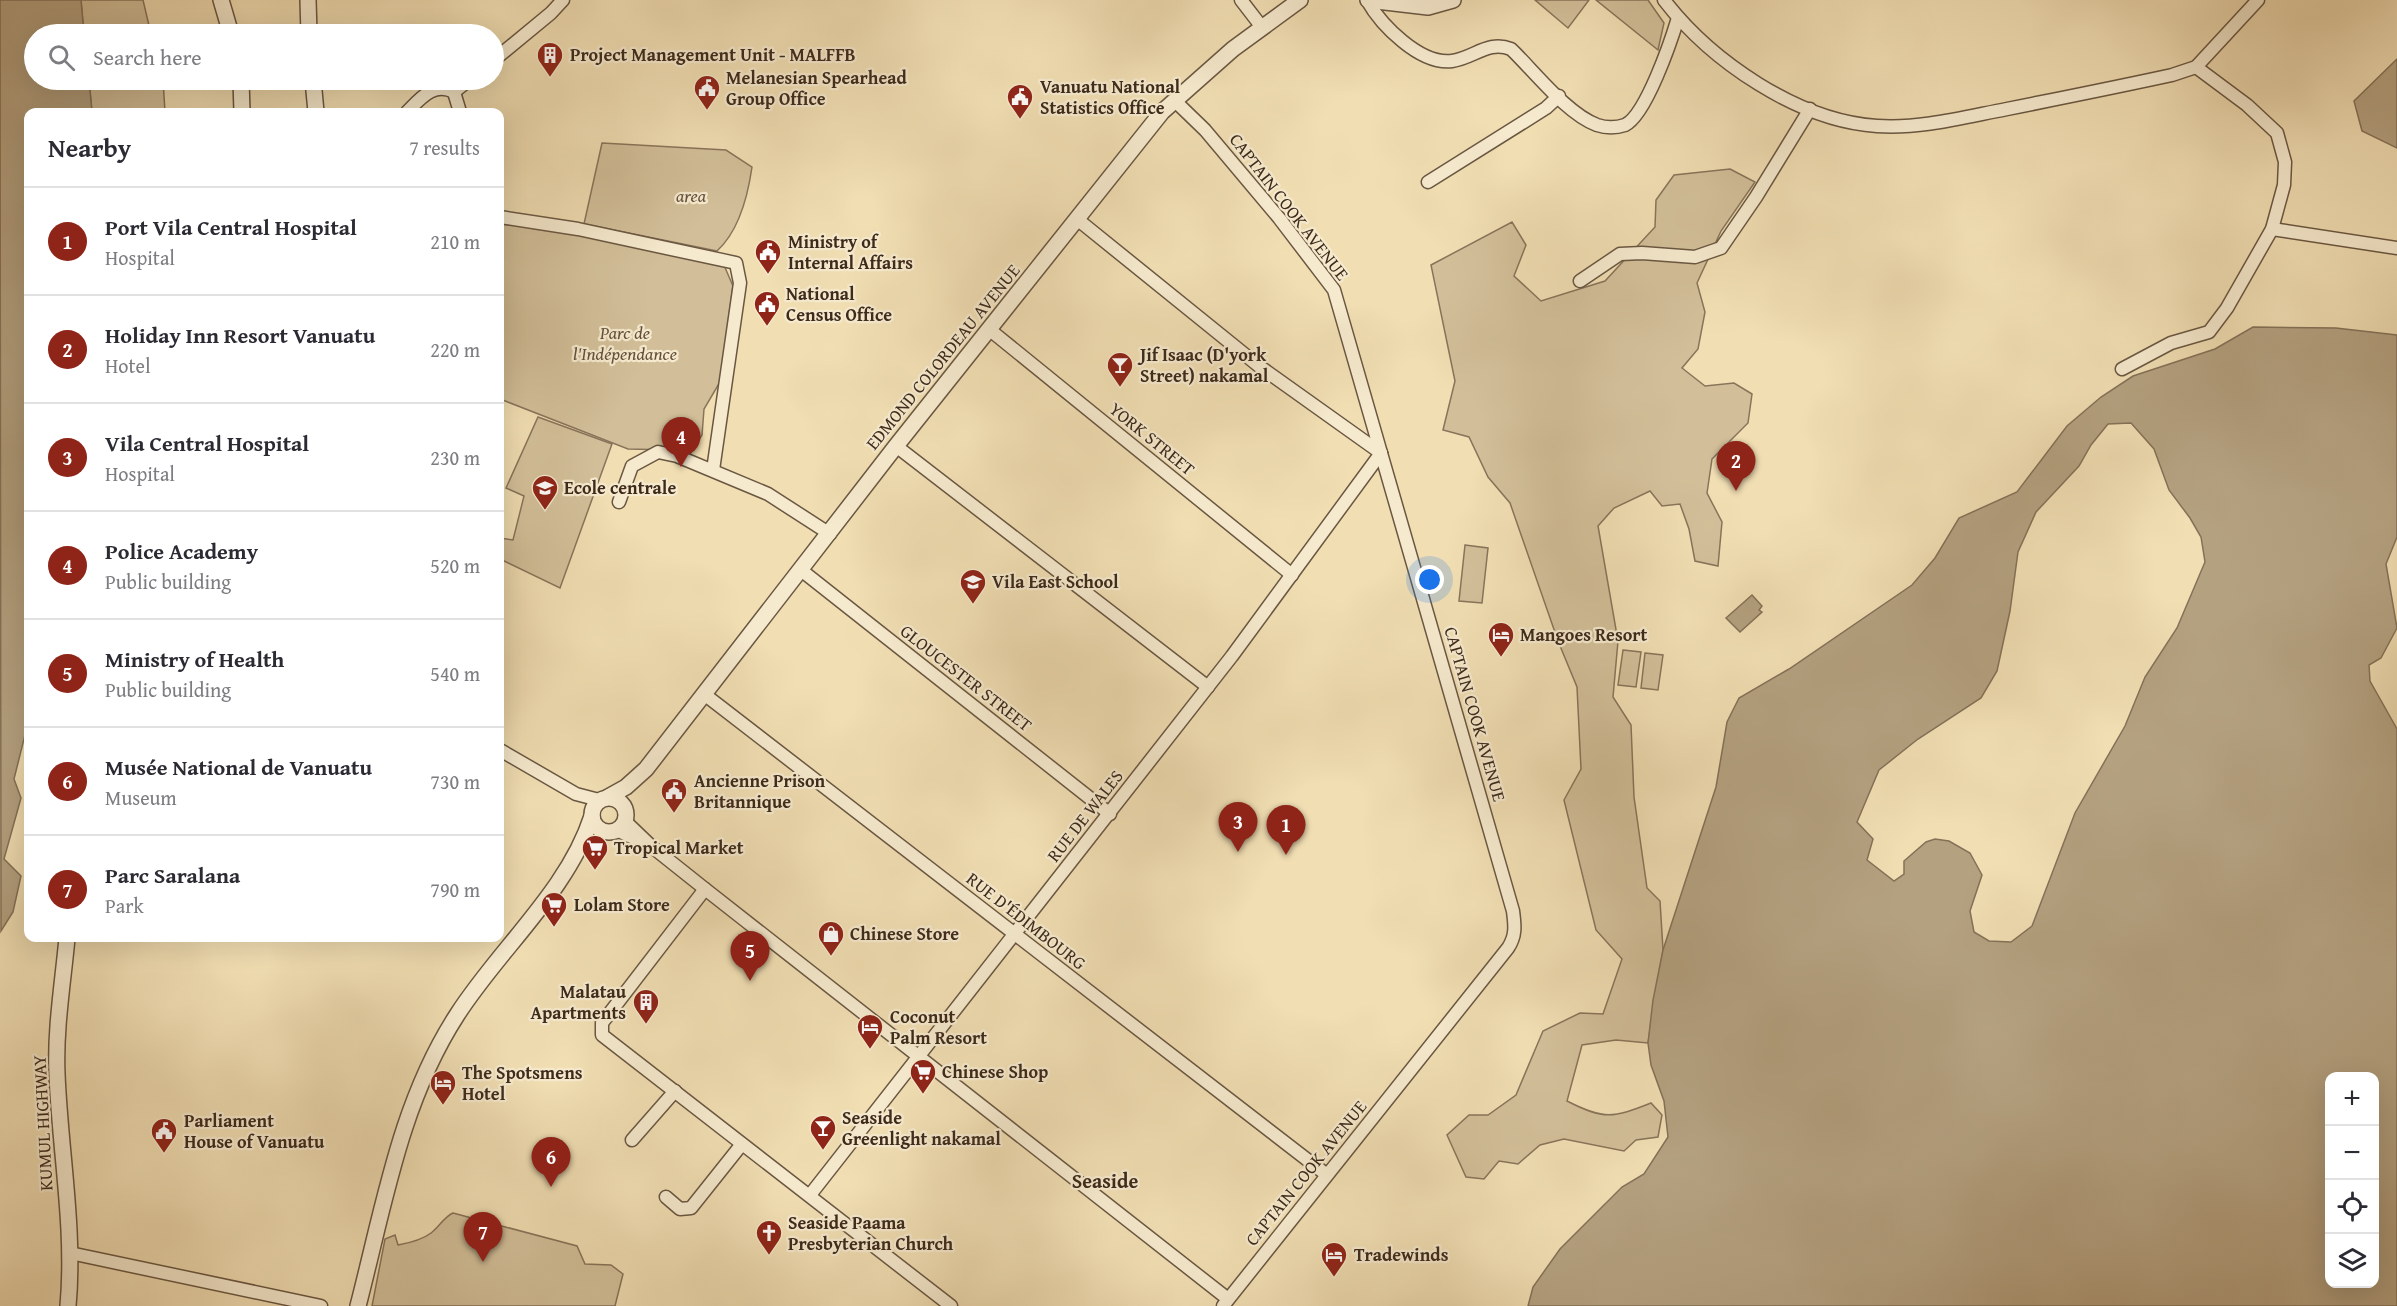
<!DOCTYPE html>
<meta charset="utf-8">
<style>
:root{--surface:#fff;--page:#f2f2f3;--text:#2b2b33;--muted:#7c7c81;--line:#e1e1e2;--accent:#8f2418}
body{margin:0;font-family:"Gentium Book Plus",serif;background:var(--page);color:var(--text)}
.controls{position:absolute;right:18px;bottom:18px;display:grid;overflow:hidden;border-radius:12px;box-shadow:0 6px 24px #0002}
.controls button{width:54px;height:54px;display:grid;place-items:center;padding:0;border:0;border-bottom:2px solid var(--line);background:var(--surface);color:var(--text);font:30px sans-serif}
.you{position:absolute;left:1430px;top:580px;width:21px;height:21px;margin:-15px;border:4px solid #fff;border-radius:50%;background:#1a73e8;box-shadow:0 0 0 9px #1a73e833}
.badge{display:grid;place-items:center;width:39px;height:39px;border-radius:50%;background:var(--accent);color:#fff;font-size:20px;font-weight:700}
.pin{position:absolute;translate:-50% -50px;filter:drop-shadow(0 2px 3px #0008)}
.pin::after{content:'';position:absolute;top:32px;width:21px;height:18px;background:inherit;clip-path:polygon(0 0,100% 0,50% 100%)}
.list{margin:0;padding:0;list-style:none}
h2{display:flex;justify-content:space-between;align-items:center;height:78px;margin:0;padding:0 24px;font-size:26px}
h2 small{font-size:20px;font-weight:400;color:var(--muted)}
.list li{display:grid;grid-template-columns:39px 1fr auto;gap:18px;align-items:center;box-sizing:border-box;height:108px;padding:0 24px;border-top:2px solid var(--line)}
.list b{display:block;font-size:22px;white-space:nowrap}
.list p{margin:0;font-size:20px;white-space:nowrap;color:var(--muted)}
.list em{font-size:20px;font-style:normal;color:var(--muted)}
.icon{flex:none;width:33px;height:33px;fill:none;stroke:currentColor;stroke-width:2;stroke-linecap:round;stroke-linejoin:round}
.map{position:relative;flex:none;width:2397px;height:1306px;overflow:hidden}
.search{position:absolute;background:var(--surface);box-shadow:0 6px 24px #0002;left:24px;top:24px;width:480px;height:66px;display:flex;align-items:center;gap:15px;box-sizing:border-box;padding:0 21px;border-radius:33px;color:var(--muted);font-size:22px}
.panel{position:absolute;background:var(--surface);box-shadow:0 6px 24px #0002;left:24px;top:108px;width:480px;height:834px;border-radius:12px}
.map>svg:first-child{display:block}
.green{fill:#d2bf99;stroke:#88745a;stroke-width:1.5}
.water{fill:#b4a180;stroke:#847158;stroke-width:1.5;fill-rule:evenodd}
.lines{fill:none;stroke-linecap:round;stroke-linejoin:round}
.minor-casing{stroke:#6a5742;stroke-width:15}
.tertiary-casing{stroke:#6a5742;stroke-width:18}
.minor{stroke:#f6eace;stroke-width:12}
.tertiary{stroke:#f6eace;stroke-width:15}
.labels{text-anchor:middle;stroke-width:4.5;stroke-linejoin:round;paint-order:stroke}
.poi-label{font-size:18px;font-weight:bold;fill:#3d2a1c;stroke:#f6eace;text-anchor:start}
.park-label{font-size:18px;font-style:italic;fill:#624f3b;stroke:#f6eace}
.street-label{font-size:18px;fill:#3d2a1c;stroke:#f6eace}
.neighbourhood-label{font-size:20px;font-weight:bold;fill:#3d2a1c;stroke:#f6eace}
</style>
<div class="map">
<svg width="2397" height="1306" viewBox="0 0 2397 1306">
<rect width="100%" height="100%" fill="#f1deb3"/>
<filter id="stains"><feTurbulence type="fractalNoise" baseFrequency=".00333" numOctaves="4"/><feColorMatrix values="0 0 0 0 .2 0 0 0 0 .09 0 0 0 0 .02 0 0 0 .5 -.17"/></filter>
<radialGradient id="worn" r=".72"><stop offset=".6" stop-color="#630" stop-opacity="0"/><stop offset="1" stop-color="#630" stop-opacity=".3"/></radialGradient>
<g class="green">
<path d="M81 0H143L151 34H84Z"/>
<path d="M1535 0H1589L1568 28Z"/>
<path d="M1596 0H1648L1664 23 1658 50Z"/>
<path d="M89 80H163L165 112H92Z"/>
<path d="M602 143 726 150 752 167C748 195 739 231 717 251L584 224Z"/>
<path d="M1730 169 1755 182 1721 231 1697 283 1705 312 1698 349 1682 368 1705 386 1734 383 1752 394 1748 423 1712 459 1707 493 1722 522 1718 566 1695 561 1689 529 1680 504 1662 506 1650 491 1614 508 1598 526 1618 641 1613 697 1631 725 1634 797 1647 888 1660 901 1663 950 1648 1043 1616 1040 1582 1045 1567 1101C1604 1120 1613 1118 1651 1103L1662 1115 1658 1137 1636 1140 1624 1151 1564 1139 1540 1145 1518 1164 1499 1161 1484 1179 1466 1177 1447 1135 1469 1115H1488L1516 1095 1543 1031 1580 1013 1603 1014 1622 959 1596 930 1564 800 1581 769 1577 687 1558 641 1510 503 1488 477 1469 437 1443 430 1455 381 1431 265 1512 222 1526 245 1514 276 1541 301 1605 281 1655 227 1656 200 1674 175Z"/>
<path d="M507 221 723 263 733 286 720 382 704 409 702 435 690 454 672 450 628 449 500 399V229Z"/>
<path d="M538 417 612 444 560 588 500 559V538L513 540 524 496 506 488Z"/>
<path d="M1465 545 1488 548 1482 603 1459 601Z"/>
<path d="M1623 650 1641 652 1636 687 1618 685Z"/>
<path d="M1645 653 1663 655 1658 690 1641 688Z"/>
<path d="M453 1213 577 1246 585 1264 611 1265 623 1274 615 1306H372L385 1239 395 1235 398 1245C409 1243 422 1240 431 1233 439 1227 444 1217 453 1213Z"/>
</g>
<g class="water">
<path d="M0 0H81L84 34H34V80H89L92 112H28V723L14 779 21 798 4 859 21 876 13 912 1 931Z"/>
<path d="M2397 59V148L2362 131 2354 101Z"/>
<path d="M2253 327 2336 328 2397 335V537L2386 564 2397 628 2381 658 2369 665 2370 681 2397 729V1306H1528L1533 1287 1560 1249 1622 1187 1644 1174 1668 1137 1664 1101 1651 1065 1648 1043 1653 1000 1663 950 1716 787 1727 722 1739 698 1789 669 1912 585 1935 558 1959 518 2017 492 2067 426 2101 397 2133 376 2215 349ZM2131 423 2154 449 2169 490 2190 518 2201 537 2205 562 2177 628 2145 677 2125 726 2075 813 2032 926 2011 942 1989 941 1974 932 1970 911 1982 875 1970 853 1949 841 1935 839 1926 842 1904 861V874L1894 881 1867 860 1873 839 1857 822 1879 770 1918 739 1981 698 1997 671 2010 611 2018 552 2036 512 2079 466 2091 445 2108 424ZM2330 1076H2374V1284H2330Z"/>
<path d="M1752 595 1762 606 1759 610 1762 612 1740 632 1726 618Z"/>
</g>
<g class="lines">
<g class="minor-casing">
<g id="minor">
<path d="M1241 0 1261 26"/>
<path d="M1367 0C1381 25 1420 65 1452 61 1474 58 1488 40 1511 49 1534 71 1567 114 1597 125 1606 128 1616 128 1625 125 1646 115 1671 41 1678 18"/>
<path d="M1664 0C1711 61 1798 121 1877 126 1921 129 1965 117 2007 109 2062 98 2117 87 2172 75L2196 67 2258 0"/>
<path d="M494 60 551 13 563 0"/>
<path d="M454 92 460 112"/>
<path d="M1174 100 1205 130 1279 218 1334 290 1513 911C1515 926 1516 936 1508 948L1223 1306"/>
<path d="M407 112C420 99 434 81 454 92L469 80"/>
<path d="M1428 182 1546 108 1559 96"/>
<path d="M500 217 578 229 736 263 740 283 713 470"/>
<path d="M1077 219 1259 366 1381 453"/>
<path d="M2272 229 2397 248"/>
<path d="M1580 281 1620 254 1642 253 1695 257 1721 248 1756 197 1810 109"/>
<path d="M990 330 1292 575"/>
<path d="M2122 369 2171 343 2209 332 2227 308 2272 229 2284 185 2285 162 2277 133 2247 105 2196 67"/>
<path d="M896 446 1208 687"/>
<path d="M619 502 632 466 658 452 677 456 768 494 830 534"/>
<path d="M801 570 1110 814"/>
<path d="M704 694 1327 1175"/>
<path d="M500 750 576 794 599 800"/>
<path d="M626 822 651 846 705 889 1228 1299"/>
<path d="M619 831 642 842"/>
<path d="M705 889 602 1023V1035L951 1306"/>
<path d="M632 1140 675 1091"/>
<path d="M810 1195 1232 656 1381 453"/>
<path d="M666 1197 680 1209 691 1208 742 1144"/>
<path d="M70 1253 321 1306"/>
</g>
</g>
<g class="tertiary-casing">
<g id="tertiary">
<path d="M221 0 231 34"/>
<path d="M308 0 309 34"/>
<path d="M1368 0 1428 7 1453 0"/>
<path d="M241 80 242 112"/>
<path d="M313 80 316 112"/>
<path d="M608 797 626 787 646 769 896 446 1162 112 1233 49 1300 0"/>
<circle cx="609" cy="815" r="17"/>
<path d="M67 938C63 982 55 1029 57 1074 60 1151 75 1229 68 1306"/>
<path d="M358 1306C384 1206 400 1103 457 1015 499 949 568 891 592 816"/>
</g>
</g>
<use href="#minor" class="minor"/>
<use href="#tertiary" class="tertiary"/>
</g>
<defs>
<g id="building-pin" transform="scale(1.35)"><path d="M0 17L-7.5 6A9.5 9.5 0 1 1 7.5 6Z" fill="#8f2418" stroke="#f6eace"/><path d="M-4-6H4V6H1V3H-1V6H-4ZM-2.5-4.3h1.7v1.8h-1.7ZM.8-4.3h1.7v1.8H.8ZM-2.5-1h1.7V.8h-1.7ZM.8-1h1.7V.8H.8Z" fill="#fff"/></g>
<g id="civic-pin" transform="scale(1.35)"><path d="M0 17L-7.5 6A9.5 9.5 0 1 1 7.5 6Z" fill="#8f2418" stroke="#f6eace"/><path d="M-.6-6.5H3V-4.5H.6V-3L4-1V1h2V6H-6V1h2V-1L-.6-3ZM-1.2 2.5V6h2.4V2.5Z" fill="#fff"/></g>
<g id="bar-pin" transform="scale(1.35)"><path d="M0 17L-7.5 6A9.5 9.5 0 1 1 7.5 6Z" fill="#8f2418" stroke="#f6eace"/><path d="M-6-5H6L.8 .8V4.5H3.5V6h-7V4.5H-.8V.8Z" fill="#fff"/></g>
<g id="school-pin" transform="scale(1.35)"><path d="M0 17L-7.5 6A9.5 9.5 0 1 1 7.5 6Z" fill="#8f2418" stroke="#f6eace"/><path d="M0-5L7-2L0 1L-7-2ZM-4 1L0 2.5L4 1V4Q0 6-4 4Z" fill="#fff"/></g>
<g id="hotel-pin" transform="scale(1.35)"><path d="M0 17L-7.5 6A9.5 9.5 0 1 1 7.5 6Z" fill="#8f2418" stroke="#f6eace"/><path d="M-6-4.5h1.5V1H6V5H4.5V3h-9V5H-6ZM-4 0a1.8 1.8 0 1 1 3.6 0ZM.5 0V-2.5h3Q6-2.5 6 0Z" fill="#fff"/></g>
<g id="supermarket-pin" transform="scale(1.35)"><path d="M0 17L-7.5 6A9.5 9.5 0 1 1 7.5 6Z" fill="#8f2418" stroke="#f6eace"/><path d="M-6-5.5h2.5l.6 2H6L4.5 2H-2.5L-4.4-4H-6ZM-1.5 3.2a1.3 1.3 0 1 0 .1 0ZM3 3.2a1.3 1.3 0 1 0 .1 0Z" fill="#fff"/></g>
<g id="shop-pin" transform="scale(1.35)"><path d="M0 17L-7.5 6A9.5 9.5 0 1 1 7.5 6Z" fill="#8f2418" stroke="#f6eace"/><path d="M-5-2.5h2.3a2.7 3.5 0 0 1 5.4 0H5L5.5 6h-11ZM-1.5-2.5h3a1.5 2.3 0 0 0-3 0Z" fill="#fff"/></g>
<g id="church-pin" transform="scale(1.35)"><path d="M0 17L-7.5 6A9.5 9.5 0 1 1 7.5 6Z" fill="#8f2418" stroke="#f6eace"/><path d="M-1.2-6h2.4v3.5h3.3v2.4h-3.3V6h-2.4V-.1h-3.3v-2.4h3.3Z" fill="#fff"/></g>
</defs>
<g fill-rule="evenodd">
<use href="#building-pin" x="550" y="55"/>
<use href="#civic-pin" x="707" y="88"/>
<use href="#civic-pin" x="1020" y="97"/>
<use href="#civic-pin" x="768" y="252"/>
<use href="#civic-pin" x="767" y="304"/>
<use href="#bar-pin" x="1120" y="365"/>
<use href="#school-pin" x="545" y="488"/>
<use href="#school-pin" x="973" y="582"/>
<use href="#hotel-pin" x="1501" y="635"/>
<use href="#civic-pin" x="674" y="791"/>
<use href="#supermarket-pin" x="595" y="848"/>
<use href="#supermarket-pin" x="554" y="905"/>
<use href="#shop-pin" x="831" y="934"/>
<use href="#building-pin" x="646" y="1002"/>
<use href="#hotel-pin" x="870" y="1027"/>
<use href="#supermarket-pin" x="923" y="1072"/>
<use href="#hotel-pin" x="443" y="1083"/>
<use href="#bar-pin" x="823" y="1128"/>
<use href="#civic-pin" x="164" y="1131"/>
<use href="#church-pin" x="769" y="1233"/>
<use href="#hotel-pin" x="1334" y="1255"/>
</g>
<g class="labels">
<g class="poi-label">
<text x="570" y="61">Project Management Unit - MALFFB</text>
<text x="726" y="84">Melanesian Spearhead<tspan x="726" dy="21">Group Office</tspan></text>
<text x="1040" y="93">Vanuatu National<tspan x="1040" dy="21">Statistics Office</tspan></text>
<text x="788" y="248">Ministry of<tspan x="788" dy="21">Internal Affairs</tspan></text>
<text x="786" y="300">National<tspan x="786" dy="21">Census Office</tspan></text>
<text x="1140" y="361">Jif Isaac (D'york<tspan x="1140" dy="21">Street) nakamal</tspan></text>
<text x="564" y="494">Ecole centrale</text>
<text x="992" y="588">Vila East School</text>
<text x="1520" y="641">Mangoes Resort</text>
<text x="694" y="787">Ancienne Prison<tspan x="694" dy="21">Britannique</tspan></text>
<text x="614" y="854">Tropical Market</text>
<text x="574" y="911">Lolam Store</text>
<text x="850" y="940">Chinese Store</text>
<text x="626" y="998" text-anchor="end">Malatau<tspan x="626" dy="21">Apartments</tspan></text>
<text x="890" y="1023">Coconut<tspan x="890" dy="21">Palm Resort</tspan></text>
<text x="942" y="1078">Chinese Shop</text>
<text x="462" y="1079">The Spotsmens<tspan x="462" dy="21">Hotel</tspan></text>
<text x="842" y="1124">Seaside<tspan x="842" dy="21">Greenlight nakamal</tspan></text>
<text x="184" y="1127">Parliament<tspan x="184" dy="21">House of Vanuatu</tspan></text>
<text x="788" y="1229">Seaside Paama<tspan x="788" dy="21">Presbyterian Church</tspan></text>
<text x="1354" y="1261">Tradewinds</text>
</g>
<g class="park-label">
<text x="691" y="202">area</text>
<text x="625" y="339">Parc de<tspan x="625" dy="21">l'Indépendance</tspan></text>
</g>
<g class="street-label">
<text transform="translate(1289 207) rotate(52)" y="6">CAPTAIN COOK AVENUE</text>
<text transform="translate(943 357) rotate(-51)" y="6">EDMOND COLORDEAU AVENUE</text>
<text transform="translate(1152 439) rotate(39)" y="6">YORK STREET</text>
<text transform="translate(966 678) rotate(38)" y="6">GLOUCESTER STREET</text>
<text transform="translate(1475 714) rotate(74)" y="6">CAPTAIN COOK AVENUE</text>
<text transform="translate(1085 816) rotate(-52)" y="6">RUE DE WALES</text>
<text transform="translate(1026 921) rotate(38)" y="6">RUE D'ÉDIMBOURG</text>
<text transform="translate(43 1123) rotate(-93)" y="6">KUMUL HIGHWAY</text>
<text transform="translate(1306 1173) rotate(-51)" y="6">CAPTAIN COOK AVENUE</text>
</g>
<g class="neighbourhood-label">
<text x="1105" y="1188">Seaside</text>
</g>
</g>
<rect width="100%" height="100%" filter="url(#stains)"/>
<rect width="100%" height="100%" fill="url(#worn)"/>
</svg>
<div class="controls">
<button>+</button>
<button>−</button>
<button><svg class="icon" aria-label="locate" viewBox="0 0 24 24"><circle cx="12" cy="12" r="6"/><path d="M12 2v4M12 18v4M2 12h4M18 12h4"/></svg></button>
<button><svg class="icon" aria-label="layers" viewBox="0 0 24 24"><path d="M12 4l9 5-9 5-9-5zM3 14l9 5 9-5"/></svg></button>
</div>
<div class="you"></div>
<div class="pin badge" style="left:1286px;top:855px">1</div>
<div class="pin badge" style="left:1736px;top:491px">2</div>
<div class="pin badge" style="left:1238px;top:852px">3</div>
<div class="pin badge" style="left:681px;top:467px">4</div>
<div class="pin badge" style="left:750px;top:981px">5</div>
<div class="pin badge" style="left:551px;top:1187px">6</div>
<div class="pin badge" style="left:483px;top:1262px">7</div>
<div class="search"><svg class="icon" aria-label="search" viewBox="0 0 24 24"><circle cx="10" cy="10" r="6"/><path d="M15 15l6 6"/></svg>Search here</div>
<section class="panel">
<h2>Nearby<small>7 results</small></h2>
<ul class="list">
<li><span class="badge">1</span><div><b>Port Vila Central Hospital</b><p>Hospital</p></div><em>210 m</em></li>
<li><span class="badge">2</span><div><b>Holiday Inn Resort Vanuatu</b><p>Hotel</p></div><em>220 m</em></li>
<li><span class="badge">3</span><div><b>Vila Central Hospital</b><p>Hospital</p></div><em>230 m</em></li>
<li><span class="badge">4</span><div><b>Police Academy</b><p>Public building</p></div><em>520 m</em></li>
<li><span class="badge">5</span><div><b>Ministry of Health</b><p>Public building</p></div><em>540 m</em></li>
<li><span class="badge">6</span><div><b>Musée National de Vanuatu</b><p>Museum</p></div><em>730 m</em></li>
<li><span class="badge">7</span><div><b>Parc Saralana</b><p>Park</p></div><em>790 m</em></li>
</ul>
</section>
</div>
